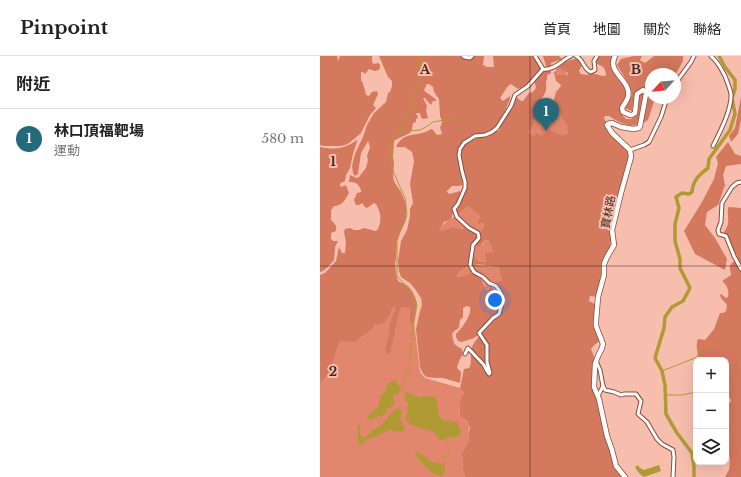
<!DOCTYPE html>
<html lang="zh-TW">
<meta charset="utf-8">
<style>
:root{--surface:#fff;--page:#f6f6f6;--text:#222;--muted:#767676;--line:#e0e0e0;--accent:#256a7a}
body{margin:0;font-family:"Libre Baskerville","Noto Sans TC",serif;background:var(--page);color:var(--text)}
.controls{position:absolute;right:12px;bottom:12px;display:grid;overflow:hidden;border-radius:8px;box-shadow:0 4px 16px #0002}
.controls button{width:36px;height:36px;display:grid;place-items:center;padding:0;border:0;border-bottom:1px solid var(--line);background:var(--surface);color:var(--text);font:20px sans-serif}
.compass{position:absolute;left:325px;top:12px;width:36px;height:36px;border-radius:50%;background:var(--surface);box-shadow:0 4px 16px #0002;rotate:244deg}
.you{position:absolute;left:175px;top:244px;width:14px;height:14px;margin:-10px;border:3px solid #fff;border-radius:50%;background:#1a73e8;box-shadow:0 0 0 6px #1a73e833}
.badge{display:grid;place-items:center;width:26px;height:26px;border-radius:50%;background:var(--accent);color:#fff;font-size:13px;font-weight:700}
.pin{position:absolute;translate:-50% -33px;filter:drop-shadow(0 1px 2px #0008)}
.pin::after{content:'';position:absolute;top:21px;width:14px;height:12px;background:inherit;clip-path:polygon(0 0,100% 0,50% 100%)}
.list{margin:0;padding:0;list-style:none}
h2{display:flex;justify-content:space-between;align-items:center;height:52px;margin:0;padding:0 16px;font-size:17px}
h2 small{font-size:13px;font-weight:400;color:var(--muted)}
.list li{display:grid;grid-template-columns:26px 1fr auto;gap:12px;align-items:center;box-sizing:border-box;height:60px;padding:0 16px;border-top:1px solid var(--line)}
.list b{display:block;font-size:15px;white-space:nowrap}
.list p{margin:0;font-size:13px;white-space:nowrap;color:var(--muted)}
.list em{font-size:13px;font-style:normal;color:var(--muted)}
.icon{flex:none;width:22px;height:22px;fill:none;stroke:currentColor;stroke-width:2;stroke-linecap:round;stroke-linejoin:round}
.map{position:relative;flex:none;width:421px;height:421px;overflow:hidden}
header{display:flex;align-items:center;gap:24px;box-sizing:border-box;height:56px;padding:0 20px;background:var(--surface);border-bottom:1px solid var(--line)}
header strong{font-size:19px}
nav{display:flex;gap:22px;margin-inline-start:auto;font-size:14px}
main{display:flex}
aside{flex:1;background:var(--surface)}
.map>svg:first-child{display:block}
.green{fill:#e2876e}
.forest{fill:#d4785e}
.water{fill:#b09a34}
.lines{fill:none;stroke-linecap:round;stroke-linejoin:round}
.stream{stroke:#b09a34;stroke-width:1}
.river{stroke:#b09a34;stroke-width:3.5}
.minor-casing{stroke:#884b3a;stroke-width:5}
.major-casing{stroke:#884b3a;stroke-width:6}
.minor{stroke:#fff;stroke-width:3}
.major{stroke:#fff;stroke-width:4.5}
.grid{fill:none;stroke:#442821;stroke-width:1;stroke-opacity:0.55}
.labels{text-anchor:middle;stroke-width:4;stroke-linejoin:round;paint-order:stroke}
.street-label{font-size:11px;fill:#442821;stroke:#f7beae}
.grid-label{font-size:13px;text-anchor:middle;font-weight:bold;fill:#442821;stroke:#f7beae;stroke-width:4;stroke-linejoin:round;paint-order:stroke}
</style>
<header>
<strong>Pinpoint</strong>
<nav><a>首頁</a><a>地圖</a><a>關於</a><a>聯絡</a></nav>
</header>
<main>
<aside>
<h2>附近<small></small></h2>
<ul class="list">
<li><span class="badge">1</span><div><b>林口頂福靶場</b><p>運動</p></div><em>580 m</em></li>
</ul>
</aside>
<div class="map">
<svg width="421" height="421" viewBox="0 0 421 421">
<rect width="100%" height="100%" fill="#f7beae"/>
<g class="green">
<path d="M246 8 247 25 236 19V10Z"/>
<path d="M233 44 236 53 255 79 213 86 201 71 220 50 221 47H225L228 49 231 45Z"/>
<path d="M149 151C153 152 157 157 160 160L157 165 164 169V173L160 180 161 183 160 185 156 187 162 189 165 184 170 186V188L173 194 171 196H167L165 200 166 205 164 206H159L154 199 156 208 164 210 168 209 170 211 174 210 178 211 182 224 174 227 167 234C163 230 166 229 163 225 162 223 160 222 158 221 151 217 145 219 139 222H137L139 216 147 212 150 207V200L152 193 146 173 142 175 131 172 122 175H119C123 167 130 162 138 160L143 153Z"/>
<path d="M97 247 94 266 100 316 105 322 140 332 144 337 139 355 140 360C155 370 146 371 149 384L142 397 143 413 145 421H0V325L19 285 50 273 59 267 68 255 73 251Z"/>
</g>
<g class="forest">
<path d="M0 0H17L18 5 20 0H52V6L54 8 58 7C61 8 60 12 59 14L55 15 49 13 45 18 43 16H41V25H42L44 31 46 39 49 40 52 36 57 35 58 38 53 49 56 52 50 59 41 77 29 87 25 89 20 90H3L0 89Z"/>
<path d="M59 0H142C148 6 148 2 154 0 156 0 161 0 164 0L163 9 167 11H174L173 0H215L221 12C219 15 209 28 205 31 203 31 200 32 198 33L191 28 188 30 180 42 183 45 190 40C190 46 187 49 185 55 182 60 178 71 173 74 161 81 150 78 139 90V111L143 129 138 130H132L127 135V136L129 138 140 135C142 141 138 144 135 150 133 154 133 159 131 163L124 166 119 175C123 175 126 173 130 172 137 171 139 175 147 172 152 175 156 177 158 182 155 187 152 191 150 196 146 210 155 208 139 216L137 221C139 222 149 218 152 217L162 224 166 234H168L171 230 177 236 179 240 181 247 179 254 176 258 170 264 157 280 152 283 147 284 142 286 138 285 136 281V278C142 272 152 259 150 251L147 250 143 252V261L140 264 139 272 134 275 132 278C134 288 133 288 142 293L143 298C141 300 137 310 137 312L141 316 140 327 123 322H116L106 321 102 316 100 311 96 273 100 255 102 249 101 242 95 233 90 227 81 221 79 215 78 205 81 185 87 174 90 160V153L93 147 90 128 94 106 93 100 92 96 85 91H76C84 74 98 82 111 73L113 74 117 79 122 78 120 71 121 70 122 65 120 60 119 43 114 36 113 31 109 28H107L104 34C107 38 113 40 116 44V45H113L111 49 108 46 105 42H103L107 50 106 55 108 62 103 63 101 61 100 57H96V58L97 59 98 62 96 63V66L93 67 92 73 90 77 75 84 74 86 73 100 74 108 73 122 75 127 81 136 86 148V164L80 177 77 186 76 202 75 207 76 218 78 225 88 230 92 235 95 241 97 247 93 267 90 268V252L82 251 80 252 70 297H67L65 293 69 279 70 266 76 253V252L73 251C68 259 69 268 55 269 52 277 42 277 38 284L32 286 21 285 19 286 9 317 0 327V219L5 217 16 205 19 191 22 197H25L26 186 24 176 25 173 30 172 34 174H39L44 172 56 175 58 173C62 163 61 157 56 148L54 147 47 152 45 151 42 147 39 149H36L34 144 37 137 41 136V134C38 127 36 126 29 126L30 119 37 122 39 121 46 112 48 104 47 100 50 91 48 85 41 97 38 118 35 120 33 117 32 110 35 98 43 81 47 69 54 57 66 46 68 37 70 36 72 30V25L68 21Z"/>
<path d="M223 0H239L242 3 231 7V11L227 13Z"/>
<path d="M277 0H292L291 4 292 14 297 22 306 33 308 39C300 48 296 54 306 63 325 65 314 44 321 35L324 37 318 68C308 72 297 65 289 60H285L284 62 286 66 311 97 291 184 290 191 282 210 278 241 270 240 269 245 277 249V269L281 282C278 288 273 289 271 293L275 303V330L294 404 304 421H145L143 413 142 397 149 384 148 379 150 372 147 365 140 360C139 352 139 345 144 337L140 332 144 313 149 312C153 306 149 298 152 291 157 278 184 260 183 247 183 240 176 233 174 227L182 224 178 211 157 208H156L154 212 152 210 153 199H154L159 206H164L166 205 165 200V197L167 196H171L173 195 169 185 165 184 160 190H157L156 188 161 183 159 177C162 175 164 173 164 169L162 167 160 168 158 167 157 166 160 160C149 152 149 145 138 160H136V152L143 140 145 133 140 94 148 85 161 81 174 75H179L180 73 179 70 185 61 189 50 195 40 201 45H203L209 37 213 36 216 32 214 23 222 14H230L231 16 230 18 227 19C227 22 227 24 226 26 226 31 227 34 224 39 222 42 220 43 219 47L222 48C223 54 217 60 213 65 215 70 212 71 208 75L210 79 213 80 217 77 221 80 229 74C236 76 240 82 248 78V71L238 55 234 44 236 36 241 30 240 28 236 25 234 16 236 15V19H247L248 18 247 16 244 15 240 12V10C246 6 253 1 260 4 262 9 261 11 259 15L261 18 267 19C273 15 278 20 285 20L286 18C285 12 283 10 277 8L276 3Z"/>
<path d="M314 0H322L320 4 325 7 334 0H363V5L355 19V18H331V42H335L328 64 323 67 329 39 326 32C314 37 314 44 312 55L304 52 312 39 310 30 297 9 301 3Z"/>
<path d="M421 41V64L418 78 411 86 409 80 415 72Z"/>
<path d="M37 84V85L33 98 30 112 26 119 25 125 21 127 20 129 21 131 26 129 29 137C25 144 22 150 14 150L11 154V164C15 168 17 170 16 175L11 177V183L13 185H18L15 191 14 204C11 208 5 215 0 216V91C14 94 25 93 37 84Z"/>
<path d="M408 86 415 98 421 100V108L406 110 403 119 405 129 398 149 387 156 385 169 395 182 407 203 405 214 375 198 364 175 382 146 394 123 398 107 396 101Z"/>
<path d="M409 151 421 152V421H405L409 414 410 405 408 392 406 386V348L411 346 410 342 406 338V304H394L393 302H390L388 301H378C378 295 375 290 378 283L385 284 386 283 394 273 400 257H403L406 255 407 249 401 242 400 239 401 238 406 242 408 241C409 235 408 230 402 225L411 219C411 217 410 215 410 213 409 208 414 205 418 204 417 194 406 187 404 176 411 166 407 164 408 152Z"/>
</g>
<g class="water">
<path d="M74 324H76C78 329 81 333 79 338L73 339V342L75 346C73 350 70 351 68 353 64 358 68 356 63 359 58 362 62 359 56 361 51 362 53 365 47 363V361L58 351 61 340 66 334 67 329Z"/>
<path d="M86 336 99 341 110 340 115 341C119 347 117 354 119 360 120 361 123 364 124 364 127 365 129 364 132 365 138 366 141 372 141 378L136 381H130L121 384C117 383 117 378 114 376 105 373 92 371 86 364L88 349 84 340Z"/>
<path d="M80 352 82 355 80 364 85 371 84 374 80 376 70 374 47 384 43 388 39 389 37 376 38 369H40V379L43 382C48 380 50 377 53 374 56 372 59 371 61 369 68 363 71 354 80 352Z"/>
<path d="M97 396 103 399 112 406 124 409 125 412 123 419 121 420C109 418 103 407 95 399V397Z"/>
<path d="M318 409 320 412 324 414 339 409 341 415 324 421C320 419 317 415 315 411Z"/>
</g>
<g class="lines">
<g class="stream">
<path d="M79 77 88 75 100 74 106 71 113 66 141 61"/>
<path d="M91 283 97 249 88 232 77 220V183L87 159 85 142 72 113 70 96V87L73 81 78 78 82 69 96 34 101 13 100 0"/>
<path d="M90 306 91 287"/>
<path d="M342 315 375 302 395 283"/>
<path d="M86 320 90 312V310"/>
<path d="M406 326 410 325 421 319"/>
<path d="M81 330 85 322"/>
<path d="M80 332 79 334 81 335"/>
<path d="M345 339H362L376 336"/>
<path d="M125 383 128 388"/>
<path d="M128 396 130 392 129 390"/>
<path d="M126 402 127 398"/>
<path d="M123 410 125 405"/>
</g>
<path class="river" d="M374 421V411L372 397 357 377 346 358 345 329 342 315 335 302 344 272 345 261 352 251 363 245 370 232 360 212V203L355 185V168L359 152 356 141 362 137 369 138 372 136C373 124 379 119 388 112L389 103 410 74 415 58 412 42 415 33V24L405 11 399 0"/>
<g class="minor-casing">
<g id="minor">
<path d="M143 0 144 1 150 2 152 0"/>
<path d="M215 0 223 13C233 15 242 4 251 0"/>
<path d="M256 0C264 4 263 13 271 16L275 14 274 5 277 0"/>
<path d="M391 0C399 7 400 11 405 20 407 26 410 32 411 38 412 53 400 76 393 90"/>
<path d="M355 28 371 6 374 0"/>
<path d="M310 94 324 89 329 86 341 61 347 42"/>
<path d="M421 126 417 127 412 131 402 147 401 166 398 174 399 178 406 180 414 200 421 213"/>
<path d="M145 298 148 292 164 309 167 315 169 318 170 317 167 306V289L159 277 173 262 179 258C183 245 185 241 176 230L169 227 163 221 154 216 150 209 153 189 159 182 158 177 149 172 137 161 134 153 138 148 145 132V126L142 115 139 99 140 93 144 87 155 80 165 79 172 76 177 72 191 50 195 39 208 30 223 13"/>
<path d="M276 305 280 314 283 330 285 334 294 336 301 339 304 338H316L321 345 318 358 327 366 337 383 342 388 353 394 354 401 353 421"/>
<path d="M278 340 283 330"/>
</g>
</g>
<g class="major-casing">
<path id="major" d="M295 0C286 17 312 24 308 41 307 45 304 48 302 52L303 56 310 59H312L315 57 317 38 323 34 325 35 326 38 320 70 319 72 313 73 301 71 292 67 288 68 287 69 292 77 310 94 311 101 301 137 292 174 294 189 287 201 284 208V219L278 241 276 265V270L283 288 282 292 278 300 275 308 274 331 279 343 287 380 292 394 296 410 305 421"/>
</g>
<use href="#minor" class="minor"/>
<use href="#major" class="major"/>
</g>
<path class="grid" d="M210 0V421M0 210H421"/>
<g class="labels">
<g class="street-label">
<text transform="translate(288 156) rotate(-79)" y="4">寶林路</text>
</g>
</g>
<g class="grid-label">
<text x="105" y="18">A</text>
<text x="316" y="18">B</text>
<text x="13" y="110">1</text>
<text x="13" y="320">2</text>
</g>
</svg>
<div class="controls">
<button>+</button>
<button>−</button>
<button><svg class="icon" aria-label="layers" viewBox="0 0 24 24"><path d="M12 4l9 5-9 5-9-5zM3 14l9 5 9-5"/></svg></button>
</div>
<svg class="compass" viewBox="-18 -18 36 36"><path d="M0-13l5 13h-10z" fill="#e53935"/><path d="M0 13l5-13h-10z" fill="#767676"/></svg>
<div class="you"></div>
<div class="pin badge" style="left:226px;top:75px">1</div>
</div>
</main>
